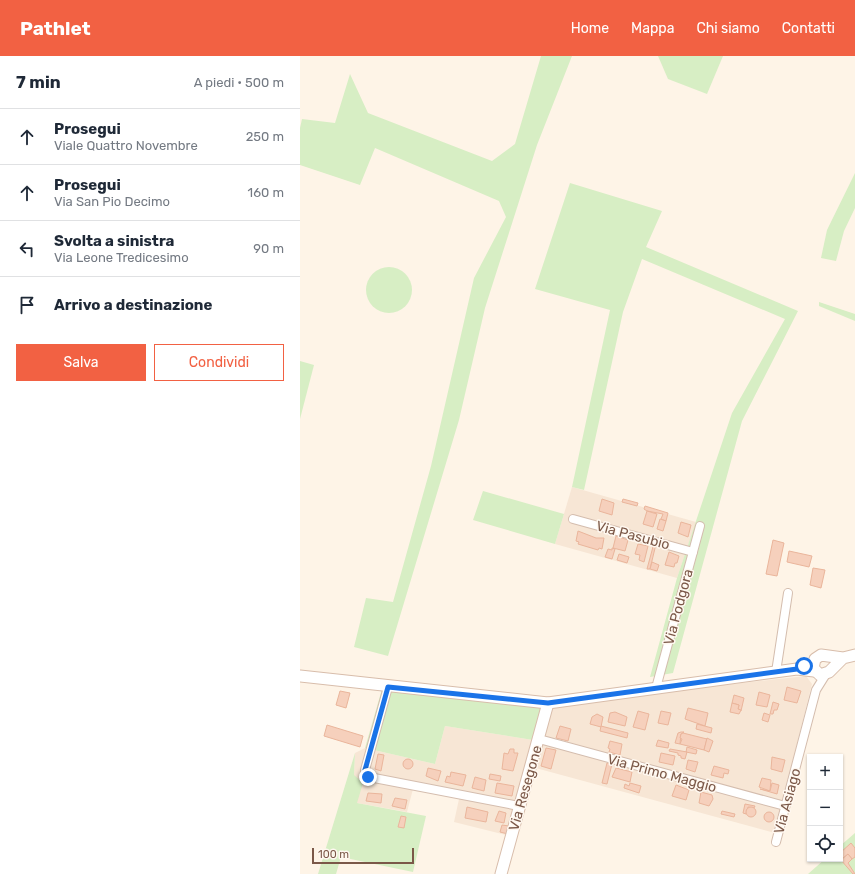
<!DOCTYPE html>
<html lang="it">
<meta charset="utf-8">
<style>
:root{--surface:#fff;--page:#f6f6f7;--text:#1f2937;--muted:#747a83;--line:#e0e1e3;--accent:#f26143}
body{margin:0;font-family:Rubik,sans-serif;background:var(--page);color:var(--text)}
.controls{position:absolute;right:12px;bottom:12px;display:grid;overflow:hidden;border-radius:0px;box-shadow:0 1px 3px #0004}
.controls button{width:36px;height:36px;display:grid;place-items:center;padding:0;border:0;border-bottom:1px solid var(--line);background:var(--surface);color:var(--text);font:20px sans-serif}
.scale{position:absolute;left:12px;bottom:10px;width:102px;box-sizing:border-box;padding-left:4px;border:2px solid #7b5848;border-top:0;font-size:11px;line-height:14px;white-space:nowrap;color:#7b5848;-webkit-text-stroke:3px #fff8f0;paint-order:stroke}
.stop{position:absolute;width:12px;height:12px;margin:-9px;border:3px solid #1a73e8;border-radius:50%;background:#fff}
.stop.end{background:#1a73e8;border-color:#fff;box-shadow:0 1px 4px #0008}
.list{margin:0;padding:0;list-style:none}
h2{display:flex;justify-content:space-between;align-items:center;height:52px;margin:0;padding:0 16px;font-size:17px}
h2 small{font-size:13px;font-weight:400;color:var(--muted)}
.list li{display:grid;grid-template-columns:26px 1fr auto;gap:12px;align-items:center;box-sizing:border-box;height:56px;padding:0 16px;border-top:1px solid var(--line)}
.list b{display:block;font-size:15px;white-space:nowrap}
.list p{margin:0;font-size:13px;white-space:nowrap;color:var(--muted)}
.list em{font-size:13px;font-style:normal;color:var(--muted)}
.actions{display:flex;gap:8px;padding:12px 16px}
.actions a{flex:1;padding:9px 0;border:1px solid var(--accent);border-radius:0px;text-align:center;font-size:14px;color:var(--accent)}
.actions .main{background:var(--accent);color:#fff}
.icon{flex:none;width:22px;height:22px;fill:none;stroke:currentColor;stroke-width:2;stroke-linecap:round;stroke-linejoin:round}
.map{position:relative;flex:none;width:555px;height:818px;overflow:hidden}
header{display:flex;align-items:center;gap:24px;box-sizing:border-box;height:56px;padding:0 20px;background:var(--accent);color:#fff}
header strong{font-size:19px}
nav{display:flex;gap:22px;margin-inline-start:auto;font-size:14px}
main{display:flex}
aside{flex:1;background:var(--surface)}
.map>svg:first-child{display:block}
.residential{fill:#f7e6d5}
.green{fill:#d7eec4}
.building{fill:#f6d0bc;stroke:#eab59b}
.lines{fill:none;stroke-linecap:round;stroke-linejoin:round}
.street-casing{stroke:#d4bdae;stroke-width:10}
.secondary-casing{stroke:#d8bdab;stroke-width:13}
.street{stroke:#fff;stroke-width:8}
.secondary{stroke:#fff;stroke-width:11}
.route{stroke:#1a73e8;stroke-width:5}
.labels{text-anchor:middle;stroke-width:3;stroke-linejoin:round;paint-order:stroke}
.street-label{font-size:14px;fill:#7b5848;stroke:#fff8f0}
</style>
<header>
<strong>Pathlet</strong>
<nav><a>Home</a><a>Mappa</a><a>Chi siamo</a><a>Contatti</a></nav>
</header>
<main>
<aside>
<h2>7 min<small>A piedi · 500 m</small></h2>
<ul class="list">
<li><svg class="icon" aria-label="ahead" viewBox="0 0 24 24"><path d="M12 20V5M6 11l6-6 6 6"/></svg><div><b>Prosegui</b><p>Viale Quattro Novembre</p></div><em>250 m</em></li>
<li><svg class="icon" aria-label="ahead" viewBox="0 0 24 24"><path d="M12 20V5M6 11l6-6 6 6"/></svg><div><b>Prosegui</b><p>Via San Pio Decimo</p></div><em>160 m</em></li>
<li><svg class="icon" aria-label="left" viewBox="0 0 24 24"><path d="M17 20v-9H6M10 6l-5 5 5 5"/></svg><div><b>Svolta a sinistra</b><p>Via Leone Tredicesimo</p></div><em>90 m</em></li>
<li><svg class="icon" aria-label="arrive" viewBox="0 0 24 24"><path d="M6 21V4h12l-3 4 3 4H6"/></svg><div><b>Arrivo a destinazione</b></div></li>
</ul>
<div class="actions"><a class="main">Salva</a><a>Condividi</a></div>
</aside>
<div class="map">
<svg width="555" height="818" viewBox="0 0 555 818">
<rect width="100%" height="100%" fill="#fef4e7"/>
<g class="residential">
<path d="M272 431 396 466 377 522 255 488Z"/>
<path d="M506 620 512 628 475 777 232 711 249 648Z"/>
<path d="M145 670 233 684 210 780 154 766 159 743 113 733 107 756 57 747 54 719 55 697 65 692 135 708Z"/>
</g>
<g class="green">
<path d="M241 0H272L237 89 185 252 159 364 88 600 54 591 66 542 93 546 131 410 174 222 206 161 199 145 75 92 60 129 0 109V72L2 63 35 67 50 18 68 57 192 105 215 88Z"/>
<path d="M358 0H423L407 38 368 23Z"/>
<path d="M555 117V152L544 175 536 205 521 202 527 174Z"/>
<path d="M270 127 362 155 346 191 498 255 442 365 373 617 350 621 377 522 432 357 485 263 342 203 323 256 284 434 272 431 310 254 235 233Z"/>
<circle cx="89" cy="234" r="23"/>
<path d="M519 246 555 258V265L519 250Z"/>
<path d="M0 305 14 309 0 363Z"/>
<path d="M183 435 264 458 255 488 173 464Z"/>
<path d="M82 633 242 651 233 684 145 670 135 708 65 692Z"/>
<path d="M55 697 54 719 63 727 57 747 126 760 113 816 41 801 36 818H18Z"/>
<path d="M555 777V818H508L525 803H540V790Z"/>
</g>
<g class="building">
<path d="M302 443 314 447 312 459 299 455Z"/>
<path d="M323 443 338 447 337 450 322 446Z"/>
<path d="M345 450 368 457 366 465 361 463 363 458 347 455 344 453Z"/>
<path d="M347 455 357 458 353 471 343 468Z"/>
<path d="M360 463 366 465 363 475 357 473Z"/>
<path d="M381 466 391 469 388 481 378 477Z"/>
<path d="M278 475 296 482H304L302 493 299 492 298 494 278 488 279 486 276 485Z"/>
<path d="M316 480 328 484 325 495 313 492Z"/>
<path d="M473 484 484 487 477 520 466 518Z"/>
<path d="M354 487 356 488 350 513H347Z"/>
<path d="M338 488 348 490 344 506 339 504 340 499 335 498Z"/>
<path d="M312 492 315 493 312 503 305 501 308 493 312 494Z"/>
<path d="M489 495 512 500 509 511 487 506Z"/>
<path d="M369 496 379 500 377 507H375L374 511 365 509Z"/>
<path d="M319 498 329 501 327 507 317 504Z"/>
<path d="M352 506 359 509 357 515 350 513Z"/>
<path d="M513 512 525 514 521 532 510 529Z"/>
<path d="M487 631 501 635 497 647 484 644Z"/>
<path d="M40 635 50 637 46 652 36 649Z"/>
<path d="M459 636 470 639 467 651 456 649Z"/>
<path d="M434 639 444 642 441 655 438 653 439 649 432 647Z"/>
<path d="M473 646 479 648 477 654H474L473 658H470Z"/>
<path d="M432 647 439 649 438 653 441 654 439 658 430 656Z"/>
<path d="M388 652 408 657 405 670 385 663Z"/>
<path d="M338 655 349 658 345 674 333 671Z"/>
<path d="M361 655 371 657 368 669 358 667Z"/>
<path d="M315 656 327 661 325 670 308 666 310 657Z"/>
<path d="M464 657 470 659 468 666 462 664Z"/>
<path d="M297 658 303 661 301 671 290 668 292 661Z"/>
<path d="M397 668 412 672 411 677 396 673Z"/>
<path d="M27 669 63 680 60 691 24 680Z"/>
<path d="M260 670 271 673 268 685 256 682Z"/>
<path d="M301 670 328 677 327 682 300 675Z"/>
<path d="M381 676H384L381 678 380 688 375 687 378 677Z"/>
<path d="M383 677 407 683 404 694 380 688 382 683 380 682 381 678Z"/>
<path d="M407 682 413 685 409 696 404 694Z"/>
<path d="M358 684 369 687 368 692 356 690Z"/>
<path d="M310 685 322 688 320 699 309 696 310 693 308 692Z"/>
<path d="M387 691 397 694 396 698 386 696Z"/>
<path d="M246 692 256 694 251 713 241 710Z"/>
<path d="M210 693H214V697H218L213 715 202 713 204 697 208 698Z"/>
<path d="M370 693 387 696 385 703 381 702V700L378 699V697L369 695Z"/>
<path d="M361 697 375 700 373 709 359 706Z"/>
<path d="M78 698 84 699 81 715 75 713Z"/>
<path d="M472 701 485 704 482 716 471 713Z"/>
<circle cx="108" cy="708" r="5"/>
<path d="M388 704 398 706 395 716 386 713Z"/>
<path d="M307 707 312 708 307 728 302 727Z"/>
<path d="M414 710 429 714 428 718 424 717 423 722 411 719Z"/>
<path d="M128 712 141 715 138 725 126 720Z"/>
<path d="M316 712 332 716 330 726 312 721Z"/>
<path d="M151 716 166 719 163 730 145 726 147 720 150 721Z"/>
<path d="M190 718 201 720 200 725 189 723Z"/>
<path d="M175 721 186 724 184 735 172 732Z"/>
<path d="M462 722 471 724 470 735 459 731Z"/>
<path d="M197 727 214 730 212 740 195 737Z"/>
<path d="M330 727 341 730 339 737 324 732 325 728 329 730Z"/>
<path d="M472 727 479 729 477 738 460 733 470 735Z"/>
<path d="M376 729 389 734 386 744 372 740Z"/>
<path d="M401 736 412 739 413 743 409 750 399 747Z"/>
<path d="M68 737 82 738 81 747 66 745Z"/>
<path d="M95 742 107 744 105 753 92 750Z"/>
<path d="M445 748 455 750 454 752 448 751 446 758 443 757Z"/>
<path d="M167 751 188 756 186 766 165 762Z"/>
<circle cx="451" cy="756" r="5"/>
<path d="M199 755 206 757 204 767 195 765Z"/>
<path d="M422 755 435 758 434 761 421 758Z"/>
<circle cx="469" cy="761" r="5"/>
<path d="M101 760 106 761 104 772 98 771Z"/>
<path d="M202 769 209 770 208 778 200 776Z"/>
<path d="M551 787 555 792V801L552 803 548 798 541 804 540 797Z"/>
<path d="M548 798 552 803 548 807 555 818H553L541 804Z"/>
</g>
<g class="lines">
<g class="street-casing">
<g id="street">
<path d="M273 463 393 496"/>
<path d="M476 616 488 537"/>
<path d="M88 631 65 714 69 721 219 750"/>
<path d="M356 632 400 470"/>
<path d="M239 683 485 750"/>
<path d="M476 786 516 634 526 618"/>
</g>
</g>
<g class="secondary-casing">
<g id="secondary">
<path d="M543 602 529 616 520 619 513 612 515 603 521 599 543 602 555 599"/>
<path d="M0 620 248 647 497 613 514 615"/>
<path d="M201 818 248 647"/>
</g>
</g>
<use href="#street" class="street"/>
<use href="#secondary" class="secondary"/>
</g>
<g class="lines">
<path class="route" d="M68 721 65 714 88 631 248 647 497 613 504 610"/>
</g>
<g class="labels">
<g class="street-label">
<text transform="translate(333 479) rotate(15)" y="5">Via Pasubio</text>
<text transform="translate(378 551) rotate(-75)" y="5">Via Podgora</text>
<text transform="translate(362 717) rotate(15)" y="5">Via Primo Maggio</text>
<text transform="translate(225 732) rotate(-74)" y="5">Via Resegone</text>
<text transform="translate(487 745) rotate(-75)" y="5">Via Asiago</text>
</g>
</g>
</svg>
<div class="controls">
<button>+</button>
<button>−</button>
<button><svg class="icon" aria-label="locate" viewBox="0 0 24 24"><circle cx="12" cy="12" r="6"/><path d="M12 2v4M12 18v4M2 12h4M18 12h4"/></svg></button>
</div>
<div class="scale">100 m</div>
<div class="stop" style="left:504px;top:610px"></div>
<div class="stop end" style="left:68px;top:721px"></div>
</div>
</main>
